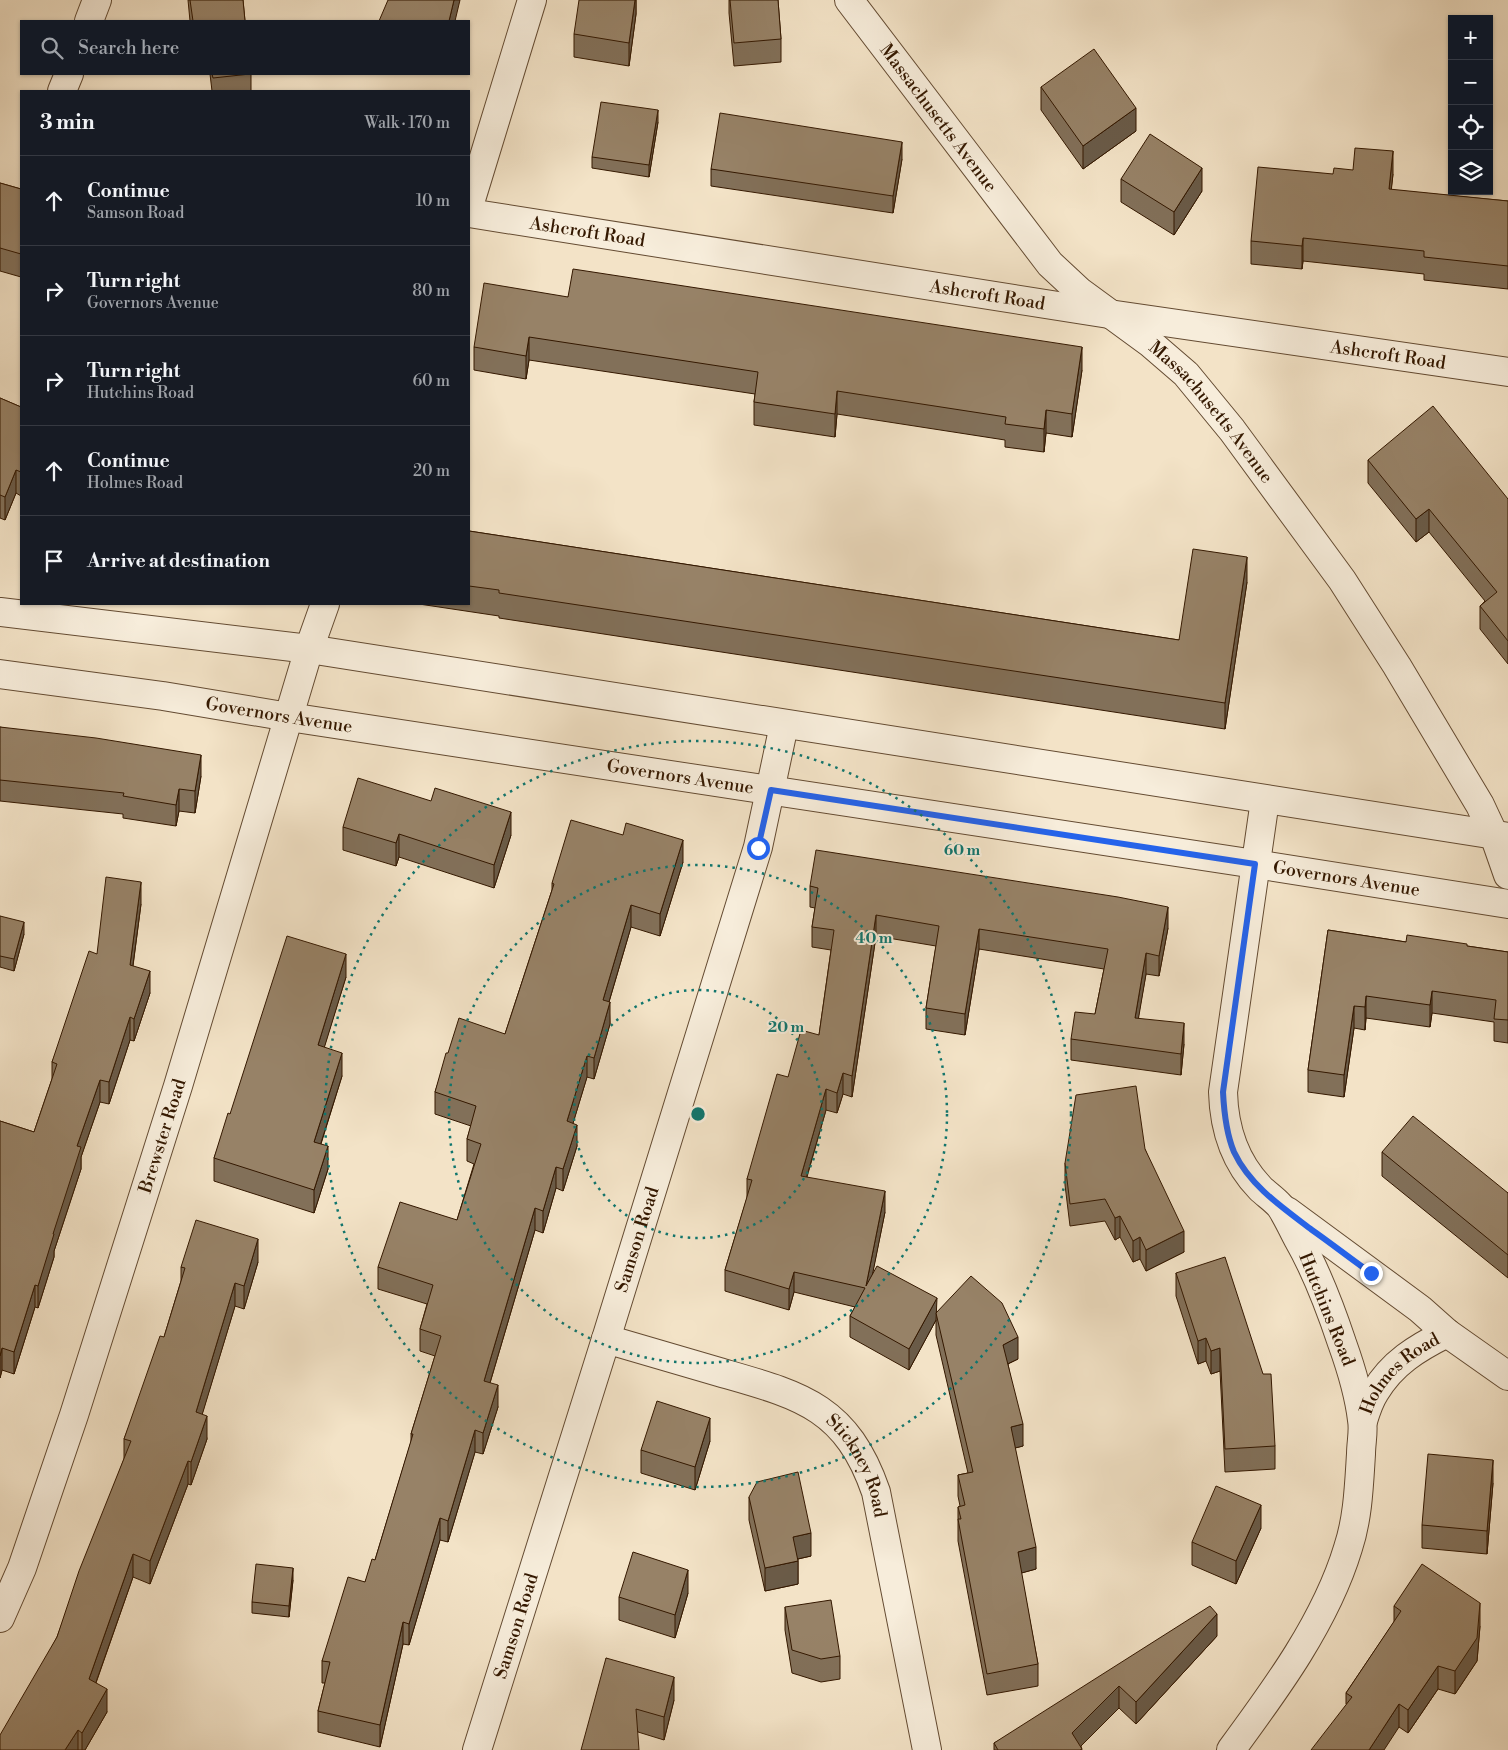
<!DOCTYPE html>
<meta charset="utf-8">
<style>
:root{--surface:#171b24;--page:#20242c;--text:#f1f3f6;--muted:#9ea1a6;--line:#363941}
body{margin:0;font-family:"Libre Bodoni",serif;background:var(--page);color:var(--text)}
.controls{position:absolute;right:15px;top:15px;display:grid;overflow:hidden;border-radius:0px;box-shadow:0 1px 4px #0004}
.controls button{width:45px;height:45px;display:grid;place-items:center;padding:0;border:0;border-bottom:1px solid var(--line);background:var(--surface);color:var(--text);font:25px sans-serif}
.stop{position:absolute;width:15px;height:15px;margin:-11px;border:4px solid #2563eb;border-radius:50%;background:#fff}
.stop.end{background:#2563eb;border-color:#fff;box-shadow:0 1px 5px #0008}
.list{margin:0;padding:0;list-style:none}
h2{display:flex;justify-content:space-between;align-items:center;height:65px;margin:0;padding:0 20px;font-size:21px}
h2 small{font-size:16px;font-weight:400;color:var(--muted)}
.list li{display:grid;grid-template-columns:32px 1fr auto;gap:15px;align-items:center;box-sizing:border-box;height:90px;padding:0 20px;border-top:1px solid var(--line)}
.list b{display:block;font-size:19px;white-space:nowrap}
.list p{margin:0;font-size:16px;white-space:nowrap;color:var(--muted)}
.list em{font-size:16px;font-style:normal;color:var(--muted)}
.icon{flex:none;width:28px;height:28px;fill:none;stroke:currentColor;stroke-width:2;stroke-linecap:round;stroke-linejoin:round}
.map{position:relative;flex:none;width:1508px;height:1750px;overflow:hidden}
.search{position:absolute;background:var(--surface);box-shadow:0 1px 4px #0004;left:20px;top:20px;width:450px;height:55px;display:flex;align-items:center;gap:12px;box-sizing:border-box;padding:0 18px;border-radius:0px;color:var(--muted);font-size:19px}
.panel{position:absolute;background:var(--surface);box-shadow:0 1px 4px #0004;left:20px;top:90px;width:450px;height:515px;border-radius:0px}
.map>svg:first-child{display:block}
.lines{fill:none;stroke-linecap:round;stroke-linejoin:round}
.minor-casing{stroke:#644b32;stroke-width:30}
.minor{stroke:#f7eddb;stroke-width:28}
.wall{fill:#827059;stroke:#341800}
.shaded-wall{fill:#6a5b48;stroke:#341800}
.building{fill:#978267;stroke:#341800}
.route{stroke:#2563eb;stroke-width:6}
.ring{fill:none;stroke:#0f766e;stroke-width:2.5;stroke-dasharray:2.5 5}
.labels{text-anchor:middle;stroke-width:4;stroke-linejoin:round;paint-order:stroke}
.street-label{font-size:18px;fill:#341800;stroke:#f7eddb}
.centre{fill:#0f766e;stroke:#f7eddb;stroke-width:2.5}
.ring-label{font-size:15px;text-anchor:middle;font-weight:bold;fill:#0f766e;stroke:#f7eddb;stroke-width:4;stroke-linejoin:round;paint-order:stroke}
</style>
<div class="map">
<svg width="1508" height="1750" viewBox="0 0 1508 1750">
<rect width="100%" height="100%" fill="#f3e3c7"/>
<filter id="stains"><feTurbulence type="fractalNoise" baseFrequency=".004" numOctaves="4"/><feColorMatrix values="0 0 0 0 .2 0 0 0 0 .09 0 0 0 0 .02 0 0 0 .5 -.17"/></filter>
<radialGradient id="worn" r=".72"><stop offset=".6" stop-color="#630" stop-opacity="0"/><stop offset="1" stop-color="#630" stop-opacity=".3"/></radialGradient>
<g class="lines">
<g class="minor-casing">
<g id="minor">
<path id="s1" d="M849 0 1050 264 1079 291 1150 343 1186 374 1232 430 1342 580 1397 666 1480 805 1494 835 1508 875"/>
<path d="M89 21 97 0"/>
<path d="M62 91 69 74"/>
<path d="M469 206 532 0"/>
<path id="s2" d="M469 213 1109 314 1508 372"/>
<path d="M0 612 309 649 1508 837"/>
<path id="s3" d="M0 674 163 696 289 717 1255 864 1508 904"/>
<path d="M1287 1211 1420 1309 1447 1333 1508 1376"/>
<path id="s4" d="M606 1339C644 1350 682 1361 719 1372 799 1395 846 1405 876 1492L927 1750"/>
<path id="s5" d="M1363 1421C1366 1411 1369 1401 1375 1392 1392 1363 1417 1348 1447 1333"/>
<path id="s6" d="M0 1618 22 1568 74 1415 178 1086 309 649 325 604"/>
<path id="s7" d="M477 1750 606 1339 758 847 784 725"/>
<path d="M1231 1750C1276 1689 1326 1621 1348 1548 1358 1518 1359 1485 1361 1454 1361 1443 1364 1431 1362 1420 1359 1394 1351 1368 1342 1343 1330 1307 1317 1272 1298 1239 1292 1228 1287 1216 1280 1206 1274 1199 1266 1194 1260 1188 1234 1161 1224 1129 1223 1092L1265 800"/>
</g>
</g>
<use href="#minor" class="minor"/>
</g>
<g class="wall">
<path d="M188 0H243L245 21H190Z"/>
<path d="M636 0V14L629 66 574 57V34Z"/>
<path d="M729 0H778L781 39V62L734 66 729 13Z"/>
<path d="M210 74H251V91H212Z"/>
<path d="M1041 87 1136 131 1083 169 1041 110Z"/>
<path d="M658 122 649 177 592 168V157Z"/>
<path d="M902 159 893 213 711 186V169Z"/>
<path d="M1333 174H1393L1391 190 1508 201V289L1424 280V274L1303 261 1302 269 1251 264V241Z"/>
<path d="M1121 179 1202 191 1174 235 1121 202Z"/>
<path d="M0 183 21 189V277L0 271Z"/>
<path d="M568 297 1082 370 1072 437 1046 433 1044 452 1005 447V440L837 414 835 437 754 425V402L755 394 529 360 526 379 474 370V347Z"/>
<path d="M0 398 21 407V496L16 493 5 520 0 518Z"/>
<path d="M1368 460 1508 499V664L1480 629V606L1485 601 1429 532 1416 542 1368 483Z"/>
<path d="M469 531 1179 640 1247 582 1225 729 499 618V616L419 604H469Z"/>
<path d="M0 727 201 776 195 813 179 811 176 826 123 818V814L0 801Z"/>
<path d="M343 827 511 835 494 888 399 857 396 866 343 850Z"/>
<path d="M683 862 660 936 631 927 609 1002 610 1024 594 1079 587 1077 573 1123 577 1146 563 1191 556 1188 543 1233 535 1230 490 1383 498 1407 483 1454 475 1452 448 1542 440 1540 409 1645 403 1644 380 1747 318 1732V1711L325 1683H322V1661L365 1582 375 1560 411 1442V1434L435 1356 420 1351V1329L427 1304 378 1289V1267L457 1220 474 1164 467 1161V1139L471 1126 435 1114V1092L448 1053 505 1034 552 890V883Z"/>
<path d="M810 886 1168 928 1159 976 1146 974 1138 1018 1184 1044 1181 1075 1071 1060V1039L1095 1014 1104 969 979 949 965 1035 926 1029V1008L936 946 876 936 852 1097 843 1094 837 1113 826 1110 807 1177 885 1212 872 1275 937 1313 1018 1359 1008 1364 1023 1446 1015 1448 1036 1569 1021 1573 1038 1664V1686L987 1695 958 1541V1507L960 1506 958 1496V1475L968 1473 936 1335V1320L909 1370 850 1337V1316L855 1307 794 1292 789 1310 725 1291V1270L747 1198V1179L788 1077 819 1035 831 950 812 947V927L815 908 810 907Z"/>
<path d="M141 904 133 966 150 993 134 1041 130 1040 109 1104 100 1102 81 1157V1169L54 1251V1257L38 1308 35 1307 14 1374 2 1370 0 1378V1121L34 1132 52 1079V1062L97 954Z"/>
<path d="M0 916 24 934 14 971 0 967Z"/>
<path d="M1328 930 1406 942 1467 946 1508 952V1043L1494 1041V1022L1432 1013 1430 1027 1366 1018 1365 1030 1354 1028 1344 1097 1308 1092V1070Z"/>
<path d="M346 977 324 1047 342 1076 321 1144 328 1169 314 1213 214 1181V1158L230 1114Z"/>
<path d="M1145 1149 1184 1252 1146 1271 1140 1259 1133 1262 1120 1237 1115 1240 1105 1221 1070 1226 1065 1185V1163Z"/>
<path d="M1382 1152 1508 1193V1278L1382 1176Z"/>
<path d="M258 1262 244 1309 235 1306 202 1414 207 1439 191 1485 188 1484 150 1584 133 1577 96 1683 107 1712 85 1750H0L57 1637 124 1459V1439L164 1337 181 1281V1267Z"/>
<path d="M1176 1273 1275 1446V1469L1225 1472 1220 1371 1211 1374 1206 1361 1198 1364 1176 1296Z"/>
<path d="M710 1441 695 1490 641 1473V1450Z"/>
<path d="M1493 1483 1487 1554 1422 1548V1525Z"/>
<path d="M749 1497 811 1556 798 1559V1584L765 1591 749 1520Z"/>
<path d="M1261 1528 1236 1584 1192 1565V1542Z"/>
<path d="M293 1580 289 1617 252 1613V1602Z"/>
<path d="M688 1593 675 1638 619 1620V1597Z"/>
<path d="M1394 1606 1480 1626 1477 1661 1455 1694 1438 1689 1408 1733 1399 1727 1346 1704V1693L1394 1622Z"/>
<path d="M785 1607 840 1656V1679L821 1682 792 1673 785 1630Z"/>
<path d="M1217 1636 1136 1724 1119 1708 1081 1746 1082 1750H994V1743Z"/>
<path d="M606 1658 674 1700 664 1740 638 1732Z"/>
</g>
<g class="shaded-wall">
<path d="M454 0H460L455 21H449Z"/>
<path d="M635 0H636V14L629 66V43Z"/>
<path d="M1136 108V131L1083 169V146Z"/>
<path d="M658 110V122L649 177V165Z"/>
<path d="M902 142V159L893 213V196Z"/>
<path d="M1393 151V174L1389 212V189Z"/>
<path d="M1202 168V191L1174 235V212Z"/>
<path d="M1303 238V261L1302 269V246Z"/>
<path d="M529 337V360L526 379V356Z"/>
<path d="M1082 347V370L1072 437V414Z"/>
<path d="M837 391V414L835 437V414Z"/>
<path d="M1046 410V433L1044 452V429Z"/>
<path d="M16 470V493L5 520V497Z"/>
<path d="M1429 509V532L1416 542V519Z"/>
<path d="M1247 557V582L1225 729V703Z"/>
<path d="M201 755V776L195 813V791Z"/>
<path d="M179 789V811L176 826V805Z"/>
<path d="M511 812V835L494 888V865Z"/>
<path d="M399 834V857L396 866V843Z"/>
<path d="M683 840V862L660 936V914Z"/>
<path d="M141 882V904L130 987V965Z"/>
<path d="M631 905V927L603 1022V1000Z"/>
<path d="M1168 907V928L1159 976V956Z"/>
<path d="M876 915V936L852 1097V1076Z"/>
<path d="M24 922V934L14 971V959Z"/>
<path d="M979 929V949L965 1035V1014Z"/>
<path d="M1146 953V974L1135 1039V1018Z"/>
<path d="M346 954V977L318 1068V1045Z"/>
<path d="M150 971V993L134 1041V1019Z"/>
<path d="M1432 991V1013L1430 1027V1005Z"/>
<path d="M1366 996V1018L1365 1030V1007Z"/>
<path d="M610 1002V1024L594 1079V1058Z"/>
<path d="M1354 1006V1028L1344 1097V1075Z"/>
<path d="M130 1017V1040L109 1104V1082Z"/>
<path d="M1184 1023V1044L1181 1075V1054Z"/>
<path d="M342 1053V1076L314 1165V1142Z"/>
<path d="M587 1056V1077L567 1143V1121Z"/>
<path d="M843 1073V1094L837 1113V1093Z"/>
<path d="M100 1080V1102L81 1157V1169L54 1251V1257L38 1308V1286L77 1146Z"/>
<path d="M826 1089V1110L801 1196V1176Z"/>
<path d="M577 1125V1146L563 1191V1169Z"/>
<path d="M328 1146V1169L314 1213V1190Z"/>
<path d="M556 1167V1188L543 1233V1211Z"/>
<path d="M885 1191V1212L866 1307V1286Z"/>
<path d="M535 1208V1230L484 1403V1381Z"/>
<path d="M1120 1216V1237L1115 1240V1218Z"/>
<path d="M1184 1231V1252L1146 1271V1250Z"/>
<path d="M1140 1237V1259L1133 1262V1241Z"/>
<path d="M258 1239V1262L244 1309V1286Z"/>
<path d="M794 1272V1292L789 1310V1289Z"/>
<path d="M235 1283V1306L196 1435V1412Z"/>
<path d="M35 1285V1307L14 1374V1352Z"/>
<path d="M937 1298 936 1320 909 1370V1349Z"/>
<path d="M1018 1337V1359L1003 1366V1345Z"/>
<path d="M1206 1338V1361L1198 1364V1341Z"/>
<path d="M2 1348V1370L0 1378V1356Z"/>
<path d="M1220 1348V1371L1211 1374V1351Z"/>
<path d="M498 1385V1407L483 1454V1433Z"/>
<path d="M207 1416V1439L191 1485V1462Z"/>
<path d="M710 1418V1441L695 1490V1467Z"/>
<path d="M1023 1424V1446L1011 1449V1427Z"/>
<path d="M475 1430V1452L448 1542V1521Z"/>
<path d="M1493 1460V1483L1487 1554V1531Z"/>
<path d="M188 1461V1484L150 1584V1561Z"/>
<path d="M1261 1505V1528L1236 1584V1561Z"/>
<path d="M440 1518V1540L409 1645V1624Z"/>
<path d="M811 1533V1556L793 1560V1537Z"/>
<path d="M1036 1547V1569L1018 1574V1552Z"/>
<path d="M133 1554V1577L89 1702V1679Z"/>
<path d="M798 1561V1584L765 1591V1568Z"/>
<path d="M293 1568V1580L289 1617V1606Z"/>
<path d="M688 1570V1593L675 1638V1615Z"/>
<path d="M1480 1603V1626L1477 1661 1455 1694V1671Z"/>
<path d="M1217 1614V1636L1136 1724V1702Z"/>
<path d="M403 1622V1644L380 1747V1725Z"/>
<path d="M1438 1666V1689L1408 1733V1710Z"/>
<path d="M674 1677V1700L664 1740V1717Z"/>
<path d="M1119 1686V1708L1077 1750 1072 1733Z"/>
<path d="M107 1689V1712L85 1750H82V1733Z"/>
<path d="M1399 1704V1727L1384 1750H1369Z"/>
<path d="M78 1730V1750H65Z"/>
</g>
<g class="building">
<path d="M190 0H243L245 21H193Z"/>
<path d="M388 0H454L449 21H379Z"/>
<path d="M579 0H635L629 43 574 34Z"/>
<path d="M730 0H778L781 39 734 43Z"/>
<path d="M1094 49 1136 108 1083 146 1041 87Z"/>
<path d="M212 74H250L213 78Z"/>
<path d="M601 102 658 110 649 165 592 157Z"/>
<path d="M720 113 902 142 893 196 711 169Z"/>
<path d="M1150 134 1202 168 1174 212 1121 179Z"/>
<path d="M1355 148 1393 151 1389 189 1508 201V266L1424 257V251L1303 238 1302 246 1251 241 1258 167 1333 174 1334 168 1353 170Z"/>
<path d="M0 183 21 189V254L0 248Z"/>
<path d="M573 269 1082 347 1072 414 1046 410 1044 429 1005 424 1006 417 837 391 835 414 754 402 758 372 529 337 526 356 474 347 484 283 568 297Z"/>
<path d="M0 398 21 407V472L16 470 5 497 0 495Z"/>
<path d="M1433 406 1508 499V641L1480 606 1497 592 1429 509 1416 519 1368 460Z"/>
<path d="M469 531 1179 640 1193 549 1247 557 1225 703 499 593V590L469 586Z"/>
<path d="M0 727 96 738 201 755 195 791 179 789 176 805 123 796 124 793 0 780Z"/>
<path d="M358 778 431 801 435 788 511 812 494 865 399 834 396 843 343 827Z"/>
<path d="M571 820 623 835 626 823 683 840 660 914 631 905 603 1000 610 1002 594 1058 587 1056 567 1121 577 1125 563 1169 556 1167 543 1211 535 1208 484 1381 498 1385 483 1433 475 1430 448 1521 440 1518 409 1624 403 1622 380 1725 318 1711 330 1662 322 1661 348 1577 365 1582 372 1559 375 1560 413 1434H411L441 1336 420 1329 433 1285 378 1267 400 1202 457 1220 481 1144 467 1139 476 1106 435 1092 446 1053H448L459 1018 505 1034 554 884 552 883Z"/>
<path d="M816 850 1118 897 1168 907 1159 956 1146 953 1135 1018 1184 1023 1181 1054 1071 1039 1075 1012 1095 1014 1108 949 979 929 965 1014 926 1008 939 926 876 915 852 1076 843 1073 837 1093 826 1089 801 1176 885 1191 866 1286 877 1266 937 1298 909 1349 850 1316 865 1288 794 1272 789 1289 725 1270 752 1180 747 1179 777 1074 788 1077 801 1030 819 1035 834 930 812 927 818 888 810 886Z"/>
<path d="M106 877 141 882 130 965 150 971 134 1019 130 1017 109 1082 100 1080 77 1146 81 1147 53 1234H54L38 1286 35 1285 14 1352 2 1348 0 1356V1121L34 1132 57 1064 52 1062 89 951 97 954Z"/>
<path d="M0 916 24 922 14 959 0 956Z"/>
<path d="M1328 930 1406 942 1407 935 1467 944V946L1508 952V1020L1494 1019 1496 1000 1432 991 1430 1005 1366 996 1365 1007 1354 1006 1344 1075 1308 1070Z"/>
<path d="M287 936 346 954 318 1045 342 1053 314 1142 328 1146 314 1190 214 1158 228 1113 230 1114Z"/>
<path d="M1136 1086 1145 1149 1184 1231 1146 1250 1140 1237 1133 1241 1120 1216 1115 1218 1105 1199 1070 1204 1065 1163 1076 1095Z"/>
<path d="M1413 1116 1508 1193V1255L1382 1152Z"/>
<path d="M196 1220 258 1239 244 1286 235 1283 196 1412 207 1416 191 1462 188 1461 150 1561 133 1554 89 1679 107 1689 82 1733 78 1730 65 1750H0V1735L57 1637 79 1571 131 1441 124 1439 160 1336 164 1337 185 1268 181 1267Z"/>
<path d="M1225 1257 1263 1374H1271L1275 1446 1225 1449 1220 1348 1211 1351 1206 1338 1198 1341 1176 1273Z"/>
<path d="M971 1276 1002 1303 1018 1337 1003 1345 1023 1424 1011 1427 1036 1547 1018 1552 1038 1664 987 1674 958 1519H961L958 1507 965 1505 958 1475 973 1472 936 1313Z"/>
<path d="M657 1401 710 1418 695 1467 641 1450Z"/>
<path d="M1428 1454 1493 1460 1487 1531 1422 1525Z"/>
<path d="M798 1472 811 1533 793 1537 798 1561 765 1568 749 1497 757 1482Z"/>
<path d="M1216 1486 1261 1505 1236 1561 1192 1542Z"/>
<path d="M633 1552 688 1570 675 1615 619 1597Z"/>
<path d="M256 1564 293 1568 289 1606 252 1602Z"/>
<path d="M1422 1564 1480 1603 1477 1638 1455 1671 1438 1666 1408 1710 1399 1704 1369 1750H1311L1352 1697 1346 1693 1401 1611 1394 1606Z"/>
<path d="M831 1600 840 1656 821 1659 792 1650 785 1607Z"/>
<path d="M1210 1606 1217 1614 1136 1702 1119 1686 1072 1733 1082 1749 1080 1750H998L994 1743Z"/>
<path d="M606 1658 674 1677 664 1717 636 1709 639 1750H581Z"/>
</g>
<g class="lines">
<path class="route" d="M758 848 771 790 1255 864 1223 1092C1224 1112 1226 1133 1234 1152 1250 1186 1283 1208 1312 1230 1332 1244 1351 1259 1371 1273"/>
</g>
<g class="ring">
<circle cx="698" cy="1114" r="124"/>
<circle cx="698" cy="1114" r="249"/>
<circle cx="698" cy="1114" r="373"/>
</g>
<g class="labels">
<g class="street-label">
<text dy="6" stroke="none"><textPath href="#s1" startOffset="148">Massachusetts Avenue</textPath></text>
<text dy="6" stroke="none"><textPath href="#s2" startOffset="120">Ashcroft Road</textPath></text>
<text dy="6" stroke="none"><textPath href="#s2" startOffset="525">Ashcroft Road</textPath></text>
<text dy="6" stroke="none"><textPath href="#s2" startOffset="930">Ashcroft Road</textPath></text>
<text dy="6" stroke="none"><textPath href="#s1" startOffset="552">Massachusetts Avenue</textPath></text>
<text dy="6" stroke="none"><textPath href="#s3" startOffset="282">Governors Avenue</textPath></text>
<text dy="6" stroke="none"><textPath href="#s3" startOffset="688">Governors Avenue</textPath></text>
<text dy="6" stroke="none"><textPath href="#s3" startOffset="1362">Governors Avenue</textPath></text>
<text dy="6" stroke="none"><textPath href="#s6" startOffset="509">Brewster Road</textPath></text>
<text dy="6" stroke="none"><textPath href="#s7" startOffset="535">Samson Road</textPath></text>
<text transform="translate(1327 1309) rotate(68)" y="6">Hutchins Road</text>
<text dy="6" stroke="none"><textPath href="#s5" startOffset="62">Holmes Road</textPath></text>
<text dy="6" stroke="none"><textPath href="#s4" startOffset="295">Stickney Road</textPath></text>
<text dy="6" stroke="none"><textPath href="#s7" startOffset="130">Samson Road</textPath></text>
</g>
</g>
<circle cx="698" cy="1114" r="8" class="centre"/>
<g class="ring-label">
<text x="962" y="855">60 m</text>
<text x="874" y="943">40 m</text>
<text x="786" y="1032">20 m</text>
</g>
<rect width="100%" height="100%" filter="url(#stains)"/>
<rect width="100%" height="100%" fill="url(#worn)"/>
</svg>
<div class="controls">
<button>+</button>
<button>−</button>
<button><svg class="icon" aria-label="locate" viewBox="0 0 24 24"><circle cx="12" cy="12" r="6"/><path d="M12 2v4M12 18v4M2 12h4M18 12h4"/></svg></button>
<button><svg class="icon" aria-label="layers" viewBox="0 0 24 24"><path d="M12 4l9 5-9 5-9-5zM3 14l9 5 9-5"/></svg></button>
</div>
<div class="stop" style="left:758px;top:848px"></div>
<div class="stop end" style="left:1371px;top:1273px"></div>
<div class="search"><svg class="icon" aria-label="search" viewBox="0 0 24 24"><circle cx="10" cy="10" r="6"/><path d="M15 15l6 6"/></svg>Search here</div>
<section class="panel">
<h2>3 min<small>Walk · 170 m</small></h2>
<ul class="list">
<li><svg class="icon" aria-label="ahead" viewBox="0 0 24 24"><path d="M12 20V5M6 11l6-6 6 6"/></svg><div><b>Continue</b><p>Samson Road</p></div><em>10 m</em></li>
<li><svg class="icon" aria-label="right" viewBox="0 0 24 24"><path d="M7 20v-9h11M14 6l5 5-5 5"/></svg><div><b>Turn right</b><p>Governors Avenue</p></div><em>80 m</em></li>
<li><svg class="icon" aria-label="right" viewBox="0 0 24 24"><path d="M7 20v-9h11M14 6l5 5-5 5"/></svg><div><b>Turn right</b><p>Hutchins Road</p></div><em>60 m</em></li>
<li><svg class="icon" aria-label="ahead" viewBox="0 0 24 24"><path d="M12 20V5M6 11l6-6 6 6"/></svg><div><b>Continue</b><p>Holmes Road</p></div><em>20 m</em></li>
<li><svg class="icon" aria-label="arrive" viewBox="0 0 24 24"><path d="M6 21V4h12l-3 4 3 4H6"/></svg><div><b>Arrive at destination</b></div></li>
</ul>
</section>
</div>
